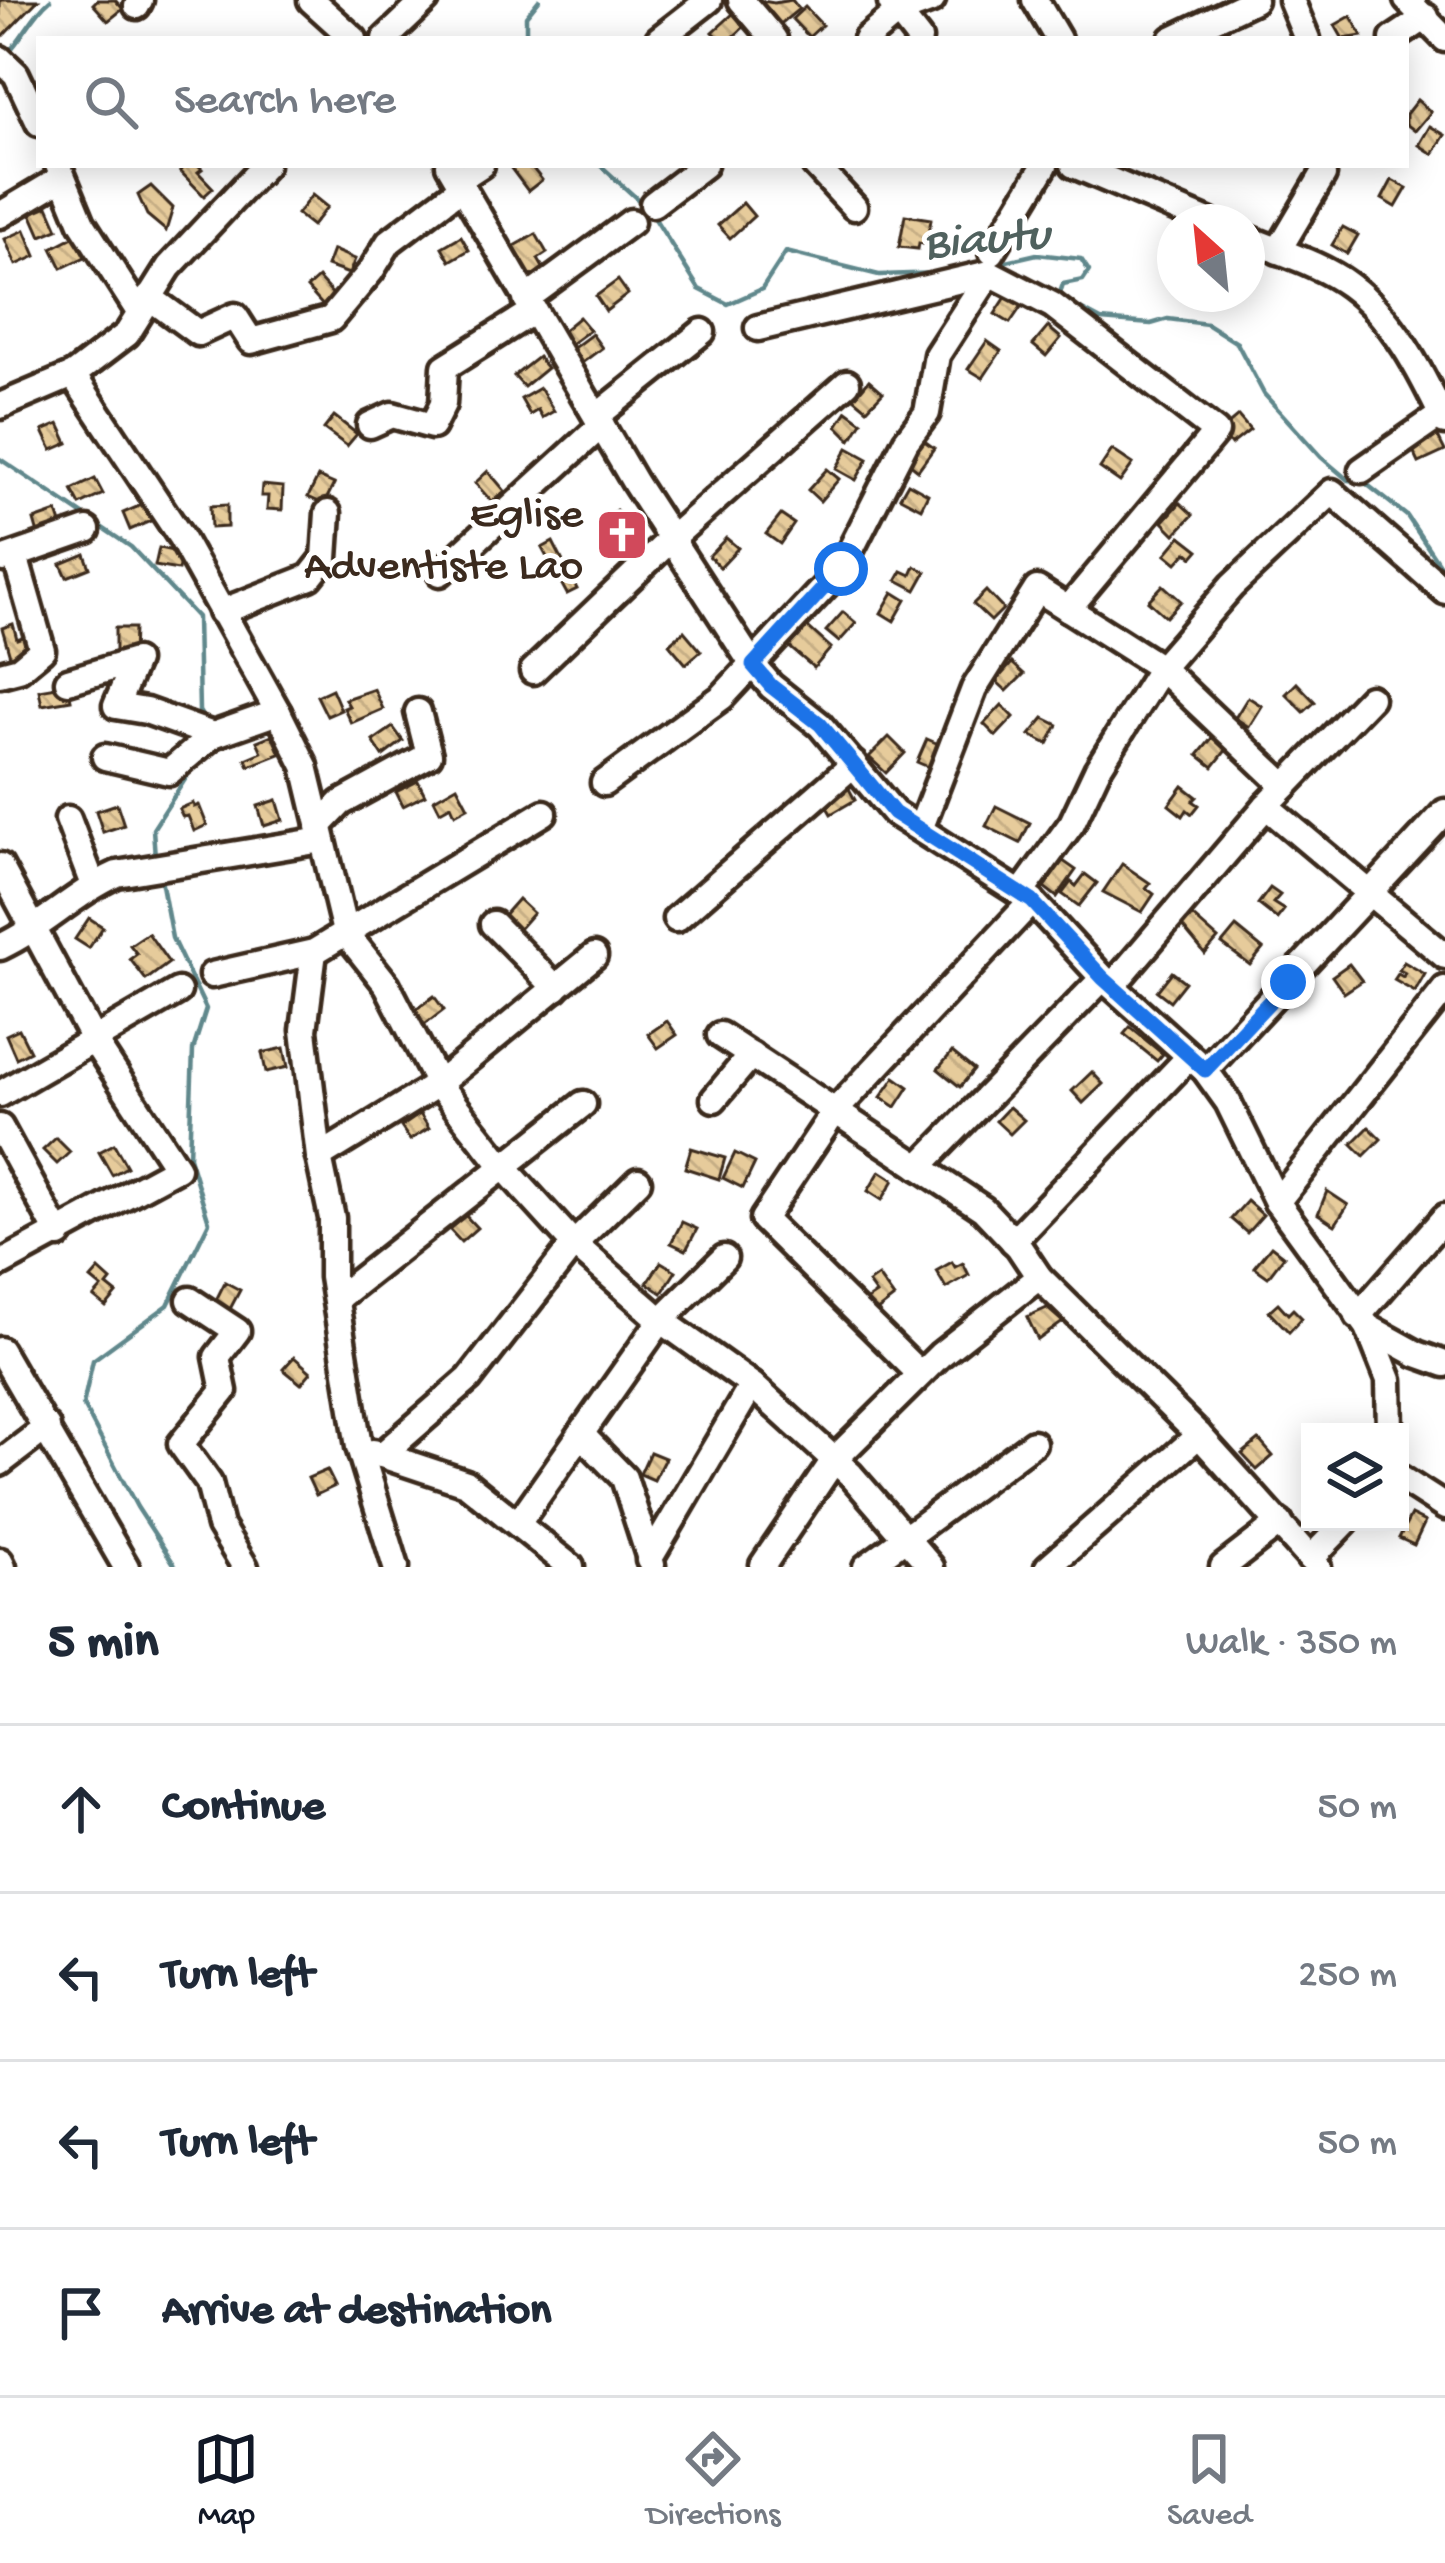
<!DOCTYPE html>
<meta charset="utf-8">
<style>
:root{--surface:#fff;--page:#f2f2f3;--text:#1f2937;--muted:#747a83;--line:#e0e1e3;--accent:#111827}
body{margin:0;font-family:"Gochi Hand",sans-serif;background:var(--page);color:var(--text)}
.controls{position:absolute;right:36px;bottom:36px;display:grid;overflow:hidden;border-radius:0px;box-shadow:0 6px 30px #0003}
.controls button{width:108px;height:108px;display:grid;place-items:center;padding:0;border:0;border-bottom:3px solid var(--line);background:var(--surface);color:var(--text);font:60px sans-serif}
.compass{position:absolute;left:1157px;top:204px;width:108px;height:108px;border-radius:50%;background:var(--surface);box-shadow:0 6px 30px #0003;rotate:333deg}
.stop{position:absolute;width:36px;height:36px;margin:-27px;border:9px solid #1a73e8;border-radius:50%;background:#fff}
.stop.end{background:#1a73e8;border-color:#fff;box-shadow:0 3px 12px #0008}
.list{margin:0;padding:0;list-style:none}
h2{display:flex;justify-content:space-between;align-items:center;height:156px;margin:0;padding:0 48px;font-size:51px}
h2 small{font-size:39px;font-weight:400;color:var(--muted)}
.list li{display:grid;grid-template-columns:78px 1fr auto;gap:36px;align-items:center;box-sizing:border-box;height:168px;padding:0 48px;border-top:3px solid var(--line)}
.list b{display:block;font-size:45px;white-space:nowrap}
.list em{font-size:39px;font-style:normal;color:var(--muted)}
.icon{flex:none;width:66px;height:66px;fill:none;stroke:currentColor;stroke-width:2;stroke-linecap:round;stroke-linejoin:round}
.map{position:relative;flex:none;width:1445px;height:1567px;overflow:hidden}
.search{position:absolute;background:var(--surface);box-shadow:0 6px 30px #0003;left:36px;right:36px;top:36px;height:132px;display:flex;align-items:center;gap:30px;box-sizing:border-box;padding:0 42px;border-radius:0px;color:var(--muted);font-size:45px}
.sheet{height:828px;background:var(--surface)}
nav{display:flex;justify-content:space-around;align-items:center;box-sizing:border-box;height:168px;border-top:3px solid var(--line);background:var(--surface);font-size:33px;color:var(--muted)}
nav a{display:grid;justify-items:center;gap:6px}
nav .on{color:var(--accent)}
.map>svg:first-child{display:block}
.lines{fill:none;stroke-linecap:round;stroke-linejoin:round}
.stream{stroke:#60888c;stroke-width:4.5}
.building{fill:url(#building-back-hatch);stroke:#3b2a1e;stroke-width:3}
.minor-casing{stroke:#3b2a1e;stroke-width:33}
.minor{stroke:#fff;stroke-width:24}
.route{stroke:#1a73e8;stroke-width:15}
.labels{text-anchor:middle;stroke-width:10;stroke-linejoin:round;paint-order:stroke}
.poi-label{font-size:45px;fill:#3b2a1e;stroke:#fff;text-anchor:end}
.water-label{font-size:48px;font-style:italic;fill:#50615e;stroke:#fff}
</style>
<div class="map">
<svg width="1445" height="1567" viewBox="0 0 1445 1567">
<defs>
<pattern id="building-back-hatch" width="6" height="6" patternUnits="userSpaceOnUse" patternTransform="scale(3)"><rect width="6" height="6" fill="#e6cb9b"/><path d="M-1 5l2 2M0 0l6 6M5-1l2 2" fill="none" stroke="#c6ae85"/></pattern>
</defs>
<rect width="100%" height="100%" fill="#fff"/>
<filter id="ink" filterUnits="userSpaceOnUse"><feTurbulence type="fractalNoise" baseFrequency=".00833" numOctaves="2"/><feDisplacementMap in="SourceGraphic" scale="24" xChannelSelector="R" yChannelSelector="G"/><feConvolveMatrix kernelMatrix="1 2 1 2 8 2 1 2 1" color-interpolation-filters="sRGB"/></filter>
<g filter="url(#ink)">
<g class="lines">
<g class="stream">
<path d="M526 39V16L539 0"/>
<path d="M6 55C23 38 32 15 50 0"/>
<path d="M600 165 645 206"/>
<path d="M652 214 699 289 728 304 762 289 786 252 879 275 941 273"/>
<path d="M994 264 1037 254 1081 259 1089 271 1083 280 1063 284 1060 293 1069 303 1101 320 1151 324 1168 319 1207 324 1237 343 1264 394 1321 457 1348 480 1364 482 1407 516 1445 573"/>
<path d="M0 459 131 547 197 617 199 711 205 721"/>
<path d="M155 857 153 829 193 767"/>
<path d="M160 874 172 938 206 1009 193 1050 189 1157 209 1222 168 1305 93 1360 83 1405 137 1507 176 1567"/>
</g>
</g>
<g class="building">
<path d="M1 0H38L0 39V1Z"/>
<path d="M97 0H115L123 9 108 21 93 4Z"/>
<path d="M757 0 774 3 792 0 799 9 772 31 751 5Z"/>
<path d="M805 7 822 25 809 37 792 19Z"/>
<path d="M735 12 747 24 731 39H720L713 32Z"/>
<path d="M1351 16 1362 36 1343 39 1335 25Z"/>
<path d="M1417 100 1431 112 1415 131 1406 124V114Z"/>
<path d="M1430 126 1445 135 1433 154 1419 145Z"/>
<path d="M187 165H198L202 169 198 172 213 188 204 196 180 171Z"/>
<path d="M530 165 542 180 528 191 510 167Z"/>
<path d="M1392 180 1407 188 1396 207 1382 199Z"/>
<path d="M151 186 173 208 166 231 147 215 138 195Z"/>
<path d="M312 195 327 207 312 226 297 214Z"/>
<path d="M743 203 754 216 730 238 718 225Z"/>
<path d="M48 206 58 229 41 236 31 213Z"/>
<path d="M905 215 931 219 927 245 919 243 918 249 899 247Z"/>
<path d="M1343 227 1358 235 1347 254 1332 245Z"/>
<path d="M25 230 36 256 16 265 5 239Z"/>
<path d="M536 234 547 253 538 259 546 273 532 281 513 247Z"/>
<path d="M75 236 85 257 62 268 52 248Z"/>
<path d="M461 236 469 250 450 261 442 247Z"/>
<path d="M333 250 355 259 349 274 327 266Z"/>
<path d="M318 278 336 298 325 308 307 288Z"/>
<path d="M618 280 628 294 606 311 596 296Z"/>
<path d="M1008 294 1023 304 1010 323 995 314Z"/>
<path d="M579 317 590 330 571 344 561 332Z"/>
<path d="M1048 327 1061 338 1046 356 1033 345Z"/>
<path d="M592 334 602 348 578 366 568 352Z"/>
<path d="M987 341 1001 351 983 378 968 369Z"/>
<path d="M538 357 547 368 524 387 514 376Z"/>
<path d="M869 380 883 392 867 409 854 398Z"/>
<path d="M540 388 554 411 542 418 538 410 530 415 521 399Z"/>
<path d="M847 411 862 422 851 440 837 426Z"/>
<path d="M334 416 357 434 347 446 324 429Z"/>
<path d="M1238 416 1250 430 1231 445 1220 431Z"/>
<path d="M59 424 68 443 52 450 43 431Z"/>
<path d="M1437 435 1445 451 1419 463 1409 442 1422 436 1425 441Z"/>
<path d="M919 437 934 448 918 470 904 459Z"/>
<path d="M848 448 868 459 856 480 836 469Z"/>
<path d="M1112 450 1133 464 1120 482 1100 468Z"/>
<path d="M827 469 839 479 820 501 808 490Z"/>
<path d="M488 471 505 491 492 502 475 483Z"/>
<path d="M318 477 334 484 324 504 308 497Z"/>
<path d="M95 479 103 494 80 505 72 490Z"/>
<path d="M908 483 928 494 921 508 900 497Z"/>
<path d="M262 485 283 487 282 510 267 509 268 496H261Z"/>
<path d="M146 503 153 520 130 530 123 513Z"/>
<path d="M1180 503 1193 515 1175 534 1163 522Z"/>
<path d="M227 505V527L211 528 210 506Z"/>
<path d="M616 510 646 545 628 561 598 525Z"/>
<path d="M57 512 62 527 38 534 34 520Z"/>
<path d="M781 515 794 524 780 544 766 534Z"/>
<path d="M1181 536 1199 550 1193 557 1187 552 1177 563 1166 554Z"/>
<path d="M726 538 738 548 720 567 709 556Z"/>
<path d="M553 542 577 589 567 594 542 548Z"/>
<path d="M159 548 182 553 178 570 155 566Z"/>
<path d="M85 554 90 568 67 577 61 564Z"/>
<path d="M915 566 926 572 916 590 897 580 902 571 911 575Z"/>
<path d="M1163 585 1181 601 1166 617 1148 601Z"/>
<path d="M986 591 1003 609 991 621 973 604Z"/>
<path d="M893 592 906 600 894 621 881 613Z"/>
<path d="M843 612 856 623 839 642 826 631Z"/>
<path d="M798 618 831 648 814 668 780 639Z"/>
<path d="M13 624 17 639 28 635 32 649 10 656 2 628Z"/>
<path d="M115 628H134L133 656H115Z"/>
<path d="M684 631 701 651 686 664 669 644Z"/>
<path d="M1012 663 1024 674 1007 691 996 681Z"/>
<path d="M1297 683 1315 702 1304 712 1286 694Z"/>
<path d="M68 685 71 700 42 705 39 690Z"/>
<path d="M332 689 341 710 327 716 317 696Z"/>
<path d="M374 689 383 709 351 723 344 708 349 706 345 699Z"/>
<path d="M1248 697 1262 706 1249 727 1235 718Z"/>
<path d="M1002 705 1014 717 996 736 984 724Z"/>
<path d="M1044 718 1058 725 1048 744 1030 735Z"/>
<path d="M393 727 403 741 383 756 373 741Z"/>
<path d="M1217 732 1231 744 1213 767 1198 755Z"/>
<path d="M272 735 280 754 249 766 246 759 262 752 257 741Z"/>
<path d="M889 737 905 753 886 773 869 757Z"/>
<path d="M927 739 943 746 933 769 917 762Z"/>
<path d="M418 781 425 795 403 806 396 792Z"/>
<path d="M457 786 468 807 455 814 451 805 440 811 434 799Z"/>
<path d="M1183 786 1197 797 1193 801 1199 805 1192 814 1187 810 1183 816 1169 805Z"/>
<path d="M848 787 855 800 831 814 823 800Z"/>
<path d="M277 800 283 820 264 826 258 806Z"/>
<path d="M193 803 194 807 199 805 207 825 194 831 188 816 183 817 179 809Z"/>
<path d="M117 804 124 825 103 832 96 811Z"/>
<path d="M996 806 1030 823 1020 843 986 826Z"/>
<path d="M1053 854 1076 870 1057 897 1044 887 1053 874 1043 867Z"/>
<path d="M1122 864 1150 883 1146 888 1154 894 1142 912 1103 892Z"/>
<path d="M1085 874 1097 883 1079 906 1062 894 1071 882 1076 886Z"/>
<path d="M1270 888 1280 895 1273 903 1284 910 1277 919 1258 904Z"/>
<path d="M518 899 533 913 518 930 503 916Z"/>
<path d="M1191 915 1218 939 1205 954 1181 925Z"/>
<path d="M89 918 103 927 89 948 75 939Z"/>
<path d="M1236 927 1263 949 1250 965 1222 944Z"/>
<path d="M148 933 169 963 146 980 130 959 137 954 130 945Z"/>
<path d="M1404 962 1425 974 1415 992 1394 980 1398 974 1403 977 1405 973 1399 970Z"/>
<path d="M1349 964 1362 981 1344 993 1332 976Z"/>
<path d="M1172 972 1185 982 1170 1001 1157 991Z"/>
<path d="M434 996 444 1010 422 1027 411 1013Z"/>
<path d="M667 1021 677 1035 658 1048 648 1034Z"/>
<path d="M1130 1027 1163 1054 1157 1061 1124 1034Z"/>
<path d="M19 1029 30 1051 16 1058 6 1035Z"/>
<path d="M284 1048 288 1067 266 1072 262 1053Z"/>
<path d="M952 1052 974 1070 960 1087 938 1069Z"/>
<path d="M1092 1072 1103 1084 1083 1103 1072 1091Z"/>
<path d="M895 1077 909 1087 896 1107 881 1097Z"/>
<path d="M1009 1107 1024 1120 1010 1134 996 1121Z"/>
<path d="M420 1114 429 1128 410 1140 401 1127Z"/>
<path d="M1369 1127 1381 1139 1364 1156 1352 1144Z"/>
<path d="M56 1138 70 1152 57 1164 43 1150Z"/>
<path d="M114 1144 127 1167 112 1175 99 1152Z"/>
<path d="M691 1148 725 1158 719 1179 685 1168Z"/>
<path d="M735 1153 755 1163 743 1188 723 1178Z"/>
<path d="M880 1171 894 1180 882 1200 868 1191Z"/>
<path d="M1327 1191 1348 1205 1335 1225 1318 1214Z"/>
<path d="M1247 1201 1263 1215 1247 1233 1231 1219Z"/>
<path d="M465 1215 477 1228 461 1242 449 1229Z"/>
<path d="M682 1222 697 1229 686 1250 671 1243Z"/>
<path d="M1271 1246 1284 1256 1268 1277 1254 1267Z"/>
<path d="M661 1262 676 1271 662 1293 647 1283Z"/>
<path d="M952 1262 955 1267 963 1263 969 1275 946 1288 936 1271Z"/>
<path d="M99 1270 111 1281 107 1286 117 1294 106 1307 94 1297 102 1288 91 1279Z"/>
<path d="M878 1276 894 1298 876 1312 867 1300 876 1294 868 1283Z"/>
<path d="M225 1282 240 1290 230 1309 215 1302Z"/>
<path d="M1278 1303 1288 1314 1293 1309 1302 1318 1289 1332 1269 1311Z"/>
<path d="M1047 1308 1063 1322 1038 1340 1027 1317Z"/>
<path d="M294 1357 311 1372 301 1384 283 1369Z"/>
<path d="M1259 1440 1273 1456 1257 1470 1242 1454Z"/>
<path d="M650 1452 665 1458 654 1480 640 1474Z"/>
<path d="M327 1470 335 1486 316 1495 308 1478Z"/>
<path d="M1411 1515 1425 1522 1414 1545 1399 1538Z"/>
</g>
<g class="lines">
<g class="minor-casing">
<g id="minor">
<path d="M311 0 354 39"/>
<path d="M741 0 774 39"/>
<path d="M1035 0 1058 39"/>
<path d="M1291 0 1307 39"/>
<path d="M1407 0 1445 39"/>
<path d="M891 3 919 39"/>
<path d="M137 6 140 0"/>
<path d="M385 39 426 0"/>
<path d="M659 39 709 0"/>
<path d="M866 39 897 13 932 0"/>
<path d="M1172 39 1254 0"/>
<path d="M1393 39 1426 17"/>
<path d="M0 59 16 74 39 123"/>
<path d="M58 165 82 223 139 312"/>
<path d="M449 165 635 483 753 665 771 686 820 725 894 813 1032 901 1103 978 1205 1070 1228 1102 1277 1202 1368 1327 1389 1380 1390 1432"/>
<path d="M815 165 854 207"/>
<path d="M1074 165 1208 222"/>
<path d="M458 180 481 165"/>
<path d="M653 204 704 165"/>
<path d="M0 215 62 178"/>
<path d="M1247 238C1280 252 1321 264 1349 285 1394 318 1421 372 1445 422"/>
<path d="M1278 251 1323 175"/>
<path d="M992 252 1045 165"/>
<path d="M149 297 198 333 235 316 251 341 331 319 371 271 389 242 463 186"/>
<path d="M526 299 631 222"/>
<path d="M758 328 990 273 1052 305 1216 432 1068 609"/>
<path d="M73 375 180 536 278 712 305 766 345 932 387 985 438 1084 502 1165 574 1244 661 1320 752 1385 851 1475 931 1567"/>
<path d="M0 406 73 375 127 334 169 267 265 165"/>
<path d="M597 416 702 332"/>
<path d="M370 425 392 415 432 426 443 404 445 367 534 311"/>
<path d="M1362 470 1442 414"/>
<path d="M4 559 87 530"/>
<path d="M440 573 602 425"/>
<path d="M221 612 310 577 325 558 328 513"/>
<path d="M533 671 672 538 847 383"/>
<path d="M0 674 19 669 42 650 15 556"/>
<path d="M68 681 135 661 116 706 146 711 213 735"/>
<path d="M105 757 169 772 213 735 278 712"/>
<path d="M604 783 722 697 841 569 906 441 927 413 937 355 990 273"/>
<path d="M1266 806 1445 956"/>
<path d="M68 819 93 885"/>
<path d="M319 826 341 803 429 755 418 712"/>
<path d="M921 827 974 689 1037 589 1161 668 1285 786"/>
<path d="M0 866 94 1041 177 1168 0 1264"/>
<path d="M1021 893 1072 823 1097 770 1161 668 1232 586 1332 492 1445 591"/>
<path d="M676 919 854 764"/>
<path d="M493 924 556 988"/>
<path d="M0 947C43 927 75 893 117 874L322 840"/>
<path d="M314 952 304 1030 319 1157 332 1218V1277L359 1447 396 1567"/>
<path d="M212 975 314 952 544 813"/>
<path d="M1113 985 1266 806 1370 698"/>
<path d="M720 1035 983 1209 1019 1247 1039 1277 1199 1435 1318 1567"/>
<path d="M1205 1070 1445 812"/>
<path d="M0 1094 178 991"/>
<path d="M714 1099 751 1055"/>
<path d="M0 1127 59 1235"/>
<path d="M319 1157 438 1084 594 956"/>
<path d="M919 1167 1103 978"/>
<path d="M1277 1202 1445 989"/>
<path d="M1013 1241 1189 1057"/>
<path d="M336 1299 583 1104"/>
<path d="M190 1300 237 1331 217 1357 224 1391 181 1444 209 1483 220 1526 245 1567"/>
<path d="M1358 1316 1445 1217"/>
<path d="M1368 1327 1417 1354 1445 1364"/>
<path d="M0 1350 126 1567"/>
<path d="M920 1374 763 1219 835 1111 1032 901"/>
<path d="M581 1434 624 1478 652 1565"/>
<path d="M373 1452 466 1483 571 1567"/>
<path d="M382 1455 469 1379 574 1244 638 1181"/>
<path d="M0 1463 47 1427"/>
<path d="M1400 1478 1445 1507"/>
<path d="M519 1522 661 1320 724 1258"/>
<path d="M1310 1559 1346 1522"/>
<path d="M649 1560 752 1385"/>
<path d="M0 1561 3 1567"/>
<path d="M763 1565 834 1460 940 1355 1039 1277"/>
<path d="M866 1567 1033 1443"/>
<path d="M1048 1567 1199 1435"/>
<path d="M1223 1567 1280 1523"/>
</g>
</g>
<use href="#minor" class="minor"/>
</g>
</g>
<g class="lines" filter="url(#ink)">
<path class="route" d="M841 569 753 665 771 686 820 724 894 813 1032 901 1103 978 1205 1070 1288 982"/>
</g>
<defs>
<g id="church-square" transform="scale(2.7)"><rect x="-9" y="-9" width="18" height="18" rx="4" fill="#d1495b" stroke="#fff"/><path d="M-1.2-6h2.4v3.5h3.3v2.4h-3.3V6h-2.4V-.1h-3.3v-2.4h3.3Z" fill="#fff"/></g>
</defs>
<g fill-rule="evenodd">
<use href="#church-square" x="622" y="535"/>
</g>
<g class="labels">
<g class="poi-label">
<text x="583" y="525">Eglise<tspan x="583" dy="52">Adventiste Lao</tspan></text>
</g>
<g class="water-label">
<text transform="translate(986 234) rotate(-5)" y="17">Biautu</text>
</g>
</g>
</svg>
<div class="controls">
<button><svg class="icon" aria-label="layers" viewBox="0 0 24 24"><path d="M12 4l9 5-9 5-9-5zM3 14l9 5 9-5"/></svg></button>
</div>
<svg class="compass" viewBox="-18 -18 36 36"><path d="M0-13l5 13h-10z" fill="#e53935"/><path d="M0 13l5-13h-10z" fill="#747a83"/></svg>
<div class="stop" style="left:841px;top:569px"></div>
<div class="stop end" style="left:1288px;top:982px"></div>
<div class="search"><svg class="icon" aria-label="search" viewBox="0 0 24 24"><circle cx="10" cy="10" r="6"/><path d="M15 15l6 6"/></svg>Search here</div>
</div>
<section class="sheet">
<h2>5 min<small>Walk · 350 m</small></h2>
<ul class="list">
<li><svg class="icon" aria-label="ahead" viewBox="0 0 24 24"><path d="M12 20V5M6 11l6-6 6 6"/></svg><div><b>Continue</b></div><em>50 m</em></li>
<li><svg class="icon" aria-label="left" viewBox="0 0 24 24"><path d="M17 20v-9H6M10 6l-5 5 5 5"/></svg><div><b>Turn left</b></div><em>250 m</em></li>
<li><svg class="icon" aria-label="left" viewBox="0 0 24 24"><path d="M17 20v-9H6M10 6l-5 5 5 5"/></svg><div><b>Turn left</b></div><em>50 m</em></li>
<li><svg class="icon" aria-label="arrive" viewBox="0 0 24 24"><path d="M6 21V4h12l-3 4 3 4H6"/></svg><div><b>Arrive at destination</b></div></li>
</ul>
</section>
<nav>
<a class="on"><svg class="icon" aria-label="map" viewBox="0 0 24 24"><path d="M3 6l6-2 6 2 6-2v14l-6 2-6-2-6 2zM9 4v14M15 6v14"/></svg>Map</a>
<a><svg class="icon" aria-label="directions" viewBox="0 0 24 24"><path d="M12 3l9 9-9 9-9-9zM9 14v-3h6M13 9l2 2-2 2"/></svg>Directions</a>
<a><svg class="icon" aria-label="saved" viewBox="0 0 24 24"><path d="M7 4h10v16l-5-4-5 4z"/></svg>Saved</a>
</nav>
